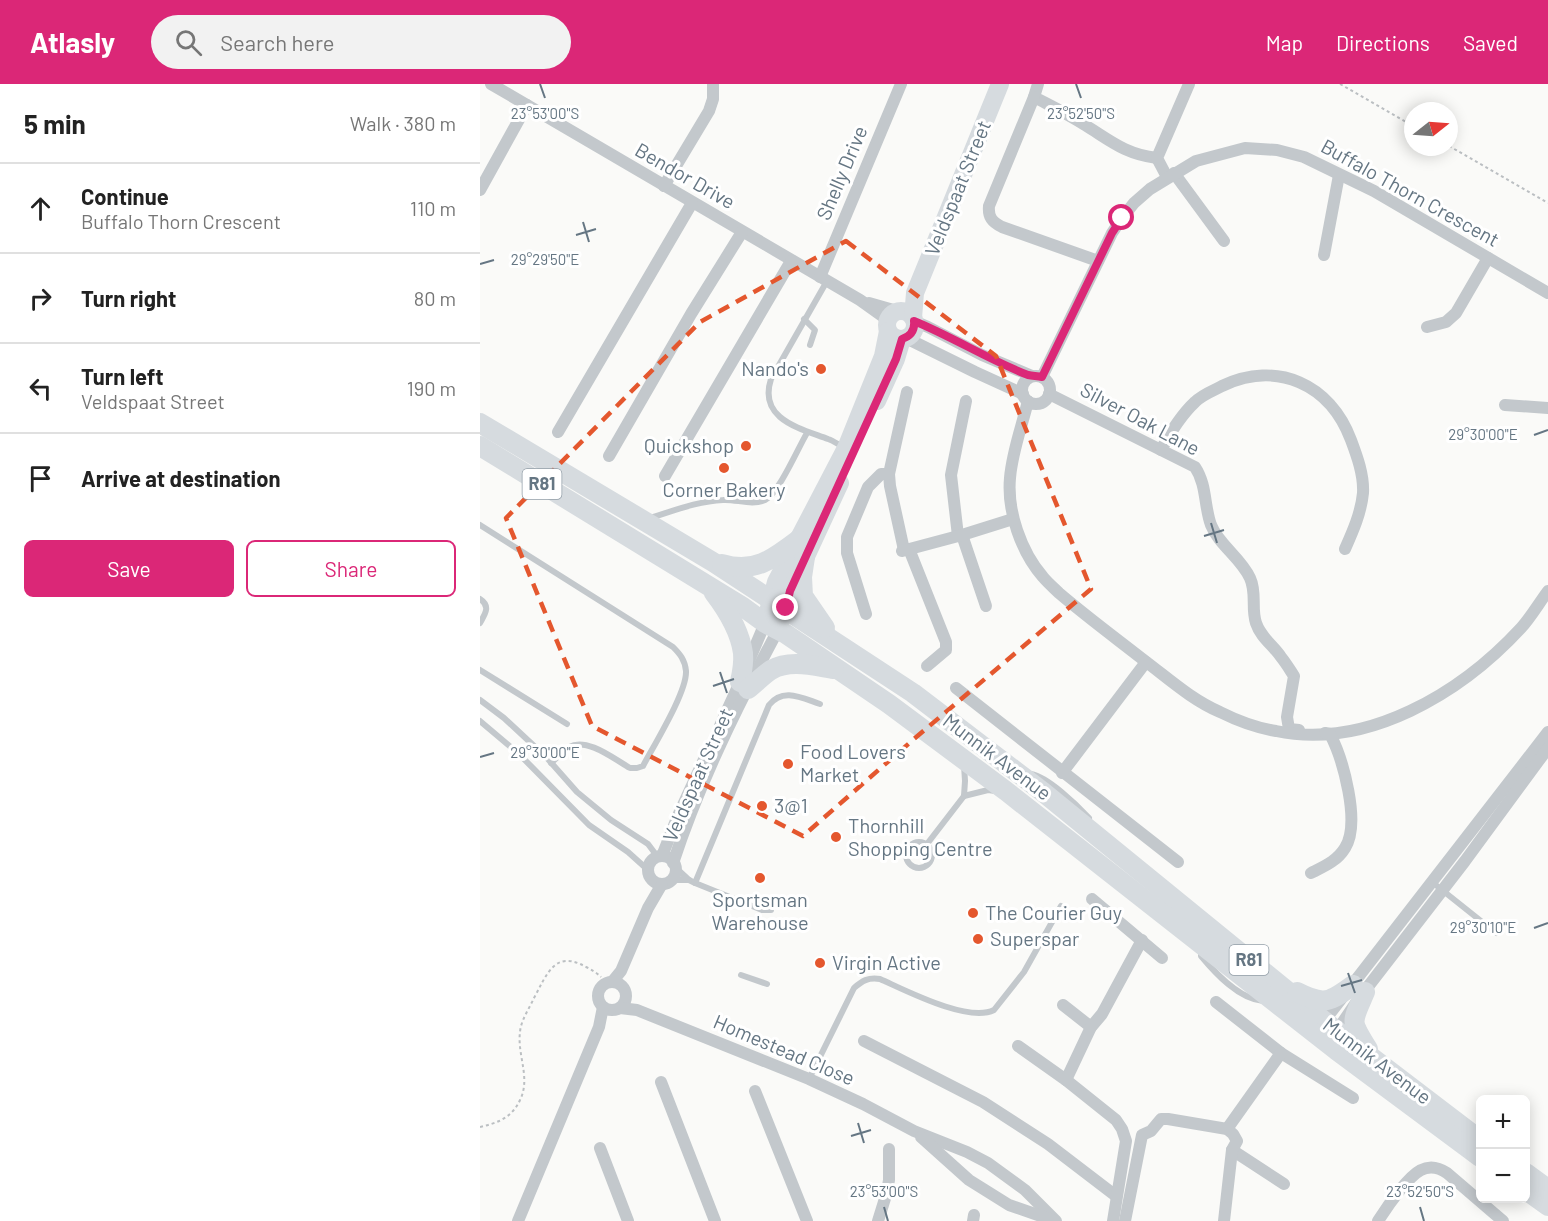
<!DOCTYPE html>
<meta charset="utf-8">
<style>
:root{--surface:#fff;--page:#f2f2f2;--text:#222;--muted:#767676;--line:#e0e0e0;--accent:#db2777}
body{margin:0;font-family:Barlow,sans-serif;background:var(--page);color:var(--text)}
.controls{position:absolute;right:18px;bottom:18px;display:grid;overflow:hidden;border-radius:9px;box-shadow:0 3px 15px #0003}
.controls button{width:54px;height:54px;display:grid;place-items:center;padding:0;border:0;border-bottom:2px solid var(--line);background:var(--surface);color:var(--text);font:30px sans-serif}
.compass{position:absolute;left:924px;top:18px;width:54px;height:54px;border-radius:50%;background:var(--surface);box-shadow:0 3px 15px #0003;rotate:73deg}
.stop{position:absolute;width:18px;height:18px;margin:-14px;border:4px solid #db2777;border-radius:50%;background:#fff}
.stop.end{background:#db2777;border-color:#fff;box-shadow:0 2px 6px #0008}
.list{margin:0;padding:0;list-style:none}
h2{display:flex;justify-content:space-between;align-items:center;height:78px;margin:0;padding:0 24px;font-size:26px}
h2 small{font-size:20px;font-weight:400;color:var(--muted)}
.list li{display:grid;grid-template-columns:39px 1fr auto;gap:18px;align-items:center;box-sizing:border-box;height:90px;padding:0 24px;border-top:2px solid var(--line)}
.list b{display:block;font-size:22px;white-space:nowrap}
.list p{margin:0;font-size:20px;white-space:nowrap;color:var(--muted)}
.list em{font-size:20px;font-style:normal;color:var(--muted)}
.actions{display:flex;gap:12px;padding:18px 24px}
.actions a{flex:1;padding:14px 0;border:2px solid var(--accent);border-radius:9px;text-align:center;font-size:21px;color:var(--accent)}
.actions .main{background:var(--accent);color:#fff}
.icon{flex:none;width:33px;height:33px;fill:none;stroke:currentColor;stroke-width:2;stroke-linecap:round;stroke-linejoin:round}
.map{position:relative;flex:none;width:1068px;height:1137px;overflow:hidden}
header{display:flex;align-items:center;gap:36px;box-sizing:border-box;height:84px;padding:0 30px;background:var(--accent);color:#fff}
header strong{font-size:28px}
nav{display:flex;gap:33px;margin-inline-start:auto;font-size:21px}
.search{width:420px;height:54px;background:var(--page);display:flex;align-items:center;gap:15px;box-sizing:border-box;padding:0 21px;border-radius:33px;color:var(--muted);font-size:22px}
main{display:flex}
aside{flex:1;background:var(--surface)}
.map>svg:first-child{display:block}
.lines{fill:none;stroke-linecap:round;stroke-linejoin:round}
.path{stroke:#bbbfc2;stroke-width:2;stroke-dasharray:3 3;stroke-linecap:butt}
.lane{stroke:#c3c8cc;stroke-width:6}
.street{stroke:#c3c8cc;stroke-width:12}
.secondary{stroke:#d6dbdf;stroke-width:18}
.primary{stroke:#d6dbdf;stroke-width:20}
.route{stroke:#db2777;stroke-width:8}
.marked{fill:none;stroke:#e4572e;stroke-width:4.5;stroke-dasharray:12 8;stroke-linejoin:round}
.ticks{fill:none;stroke:#657683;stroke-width:2}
.poi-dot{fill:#e4572e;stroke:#fff;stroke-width:2}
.labels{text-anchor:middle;stroke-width:6;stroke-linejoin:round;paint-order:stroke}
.shield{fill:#fff;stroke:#939fa8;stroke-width:1.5}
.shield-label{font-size:18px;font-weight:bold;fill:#657683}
.street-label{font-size:20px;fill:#657683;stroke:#fff}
.poi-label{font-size:20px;fill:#657683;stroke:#fff;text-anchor:start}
.ticks-label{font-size:15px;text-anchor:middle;fill:#657683;stroke:#fff;stroke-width:6;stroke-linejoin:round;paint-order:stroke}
</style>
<header>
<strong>Atlasly</strong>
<div class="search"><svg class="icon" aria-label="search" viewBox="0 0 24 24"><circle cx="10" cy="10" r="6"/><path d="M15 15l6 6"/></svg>Search here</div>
<nav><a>Map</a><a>Directions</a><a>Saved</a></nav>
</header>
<main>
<aside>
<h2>5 min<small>Walk · 380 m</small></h2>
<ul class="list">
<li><svg class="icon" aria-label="ahead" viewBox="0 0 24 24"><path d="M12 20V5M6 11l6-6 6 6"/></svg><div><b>Continue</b><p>Buffalo Thorn Crescent</p></div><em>110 m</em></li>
<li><svg class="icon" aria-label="right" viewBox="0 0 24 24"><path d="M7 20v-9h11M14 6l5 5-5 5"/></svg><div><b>Turn right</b></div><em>80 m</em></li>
<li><svg class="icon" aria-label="left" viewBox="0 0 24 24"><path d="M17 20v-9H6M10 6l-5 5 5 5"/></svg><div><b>Turn left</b><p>Veldspaat Street</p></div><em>190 m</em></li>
<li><svg class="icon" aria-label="arrive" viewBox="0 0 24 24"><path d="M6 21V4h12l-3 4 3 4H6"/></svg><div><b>Arrive at destination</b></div></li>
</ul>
<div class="actions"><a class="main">Save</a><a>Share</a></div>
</aside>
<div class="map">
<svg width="1068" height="1137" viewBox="0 0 1068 1137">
<rect width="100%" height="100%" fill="#fafaf8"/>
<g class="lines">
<g class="path">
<path d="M860 0 933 42"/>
<path d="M969 62 1068 119"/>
<path d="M0 1043C17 1039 32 1034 40 1016 51 994 37 971 40 948 41 936 49 925 54 914 67 890 75 865 106 883 112 886 117 889 121 893"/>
</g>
<g class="lane">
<path d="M347 197 291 295C278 335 319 344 348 355 354 357 359 361 365 364"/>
<path d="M324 235 335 246 330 261"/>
<path d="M170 434C193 427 218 417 243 416 256 415 272 422 285 416 299 409 318 364 327 349"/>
<path d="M0 441 193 563C200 570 205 576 206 587 207 608 174 661 163 682L157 684H150C134 675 107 653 89 663 83 667 77 674 71 679"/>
<path d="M0 515C11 522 5 530 0 539"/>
<path d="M0 586 87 640"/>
<path d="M0 616 24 634 67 674 97 708 131 736 168 760 177 772"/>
<path d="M0 637 39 670 109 741 148 768 168 786"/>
<path d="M551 690C568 693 597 721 609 734"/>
<path d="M484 712 508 706 515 707"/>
<circle cx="439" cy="771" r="13"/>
<path d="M447 760 484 712 485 697 484 681"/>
<path d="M195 783 209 796 215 799 282 826H291"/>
<path d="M191 796H209"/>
<path d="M952 798 1016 849"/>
<path d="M215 799 289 621C303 603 322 614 340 620"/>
<path d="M721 868V872C736 890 759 915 783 917"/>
<path d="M261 891 287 900"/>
<path d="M329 995 374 904C382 897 388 893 400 895 425 906 488 939 514 926L544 888 581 822"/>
</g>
<g class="street">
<path d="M11 0 380 216 408 236"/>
<path d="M558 0 554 13C571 22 588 30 605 41 631 57 645 70 677 74"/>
<path d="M554 13 509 122C508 133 512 138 522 143L618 177"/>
<path d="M694 89 744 157"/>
<path d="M687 93 677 74 709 0"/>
<path d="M184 102 229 27 233 15V0"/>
<path d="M0 106 47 21"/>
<path d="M844 171 859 91"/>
<path d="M340 193 421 0"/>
<path d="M389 219 417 227"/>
<path d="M434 237 448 243 502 271 552 292"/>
<path d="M947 243 966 238 976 229 1008 174"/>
<path d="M426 254 495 288 543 310"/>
<circle cx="556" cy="306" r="14"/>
<path d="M562 293 632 149 642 134 654 119 670 105 716 77 765 64 797 66 824 73 894 107 1068 209"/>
<path d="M569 310 715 383C727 401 724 422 731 441 739 461 761 474 770 494 777 509 771 524 776 539 781 554 793 561 801 573 806 579 810 586 814 592L807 633 809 645 819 646"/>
<path d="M548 317C542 342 532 368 530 394 527 427 541 468 563 493 568 499 574 504 579 509 607 533 637 555 665 577 689 595 712 616 740 628 758 637 777 644 796 647 887 666 981 609 1041 544 1051 533 1059 519 1068 507"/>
<path d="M1025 321 1068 324"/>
<path d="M78 348 212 119"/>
<path d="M681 366C690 349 700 332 715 318 723 310 733 307 742 302 797 276 850 300 871 356 877 372 884 391 883 409 881 429 873 447 865 465"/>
<path d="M129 372 211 230 262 148"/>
<path d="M185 392 311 177"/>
<path d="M482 451 506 522"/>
<path d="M478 452 471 391 486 317"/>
<path d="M429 465 466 558V566L447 582"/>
<path d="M424 466 410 402 409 390 427 308"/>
<path d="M422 467 482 451 533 435"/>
<path d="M386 530 367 469V453L388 403 401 390H409"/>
<path d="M476 604 698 778"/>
<path d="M240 642 260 598 285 539"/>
<path d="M582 689 666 578"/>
<path d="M182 772 197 734 227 669"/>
<circle cx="182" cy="786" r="14"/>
<path d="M193 779C220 697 258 621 298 546"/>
<path d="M831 789C845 782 857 777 865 764 881 739 863 675 850 650L845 649"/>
<path d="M612 815 682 874"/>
<path d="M132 898 141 887 168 824 182 800"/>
<circle cx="132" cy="912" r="14"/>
<path d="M736 918 801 969 873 1014"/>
<path d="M583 921 611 943"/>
<path d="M140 924 157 926 329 995 383 1020 434 1047 487 1068 508 1079 545 1106 576 1137"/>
<path d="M841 941 1068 648"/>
<path d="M854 951 880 913 985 777 1068 664"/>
<path d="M384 957 503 1018 568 1060 636 1112"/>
<path d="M538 962 586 996 636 1036 642 1045 646 1057 633 1137"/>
<path d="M586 996 611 943 622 930 662 856"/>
<path d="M181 998 235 1137"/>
<path d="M275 1007 327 1137"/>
<path d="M747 1045 801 969"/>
<path d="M441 1053 489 1096 529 1121 575 1137"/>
<path d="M120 1064 148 1137"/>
<path d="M752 1066 804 1100"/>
<path d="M38 1137 119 943 123 923"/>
<path d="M398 1137 407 1108 409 1096V1065"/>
<path d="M493 1137 494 1131"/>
<path d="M645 1137 662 1051 671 1047 681 1035H688L747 1045 753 1050 757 1057 752 1066 744 1137"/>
<path d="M898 1137C905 1126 912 1116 920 1106 933 1090 946 1075 967 1089L1023 1137"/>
</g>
<g class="secondary">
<circle cx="421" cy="241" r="14"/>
<path d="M433 234 435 209 520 0"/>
<path d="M397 317 416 275 422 255"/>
<path d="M285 539 296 498 366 364 403 272 408 247"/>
<path d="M298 546 310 507 360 399"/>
</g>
<g class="primary">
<path d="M0 339 233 478 433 609 563 708 844 937 1000 1056"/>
<path d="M0 362 263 523 285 539 306 550 409 620 526 707 856 966 1000 1073"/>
<path d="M325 473 322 493 323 512 345 544"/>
<path d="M242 480C274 490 293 475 318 456"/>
<path d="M234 509C247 526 260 547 263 569 264 579 262 589 260 598"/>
<path d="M268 605C276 599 283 591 291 586 310 575 334 582 354 585"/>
<path d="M817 908C844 922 850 918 873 901"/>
<path d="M885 908C872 939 869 935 888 965"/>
<path d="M1046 1089 1068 1105"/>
<path d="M1046 1106 1068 1122"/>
</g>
</g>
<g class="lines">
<path class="route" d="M306 524 310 507 416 275 422 255C431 252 435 246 434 237 473 253 509 276 548 291 553 292 557 292 562 293L632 149 642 134"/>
</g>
<path class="marked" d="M366 157 516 272 611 505 434 655 323 752 112 642 26 434 220 238Z"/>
<path class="ticks" d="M60 0 65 14M596 0 601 14M103 138 109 158M96 151 116 145M0 180 14 176M1054 351 1068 346M731 439 737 459M724 452 744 446M240 588 247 609M233 602 254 595M0 673 14 669M1054 844 1068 839M868 889 875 909M861 902 882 896M378 1039 384 1059M371 1052 391 1046M404 1123 408 1137M940 1123 944 1137"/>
<g class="poi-dot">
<circle cx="341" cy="285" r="6"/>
<circle cx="266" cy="362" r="6"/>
<circle cx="244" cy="384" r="6"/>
<circle cx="308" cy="680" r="6"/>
<circle cx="282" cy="722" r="6"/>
<circle cx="356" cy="753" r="6"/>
<circle cx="280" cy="794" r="6"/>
<circle cx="493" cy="829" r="6"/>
<circle cx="498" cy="855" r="6"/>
<circle cx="340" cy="879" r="6"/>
</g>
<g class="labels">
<g class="shield">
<rect x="42.5" y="385" width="39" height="30" rx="4.5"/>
<rect x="749.5" y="861" width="39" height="30" rx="4.5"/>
</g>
<g class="shield-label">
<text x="62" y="406">R81</text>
<text x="769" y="882">R81</text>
</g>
<g class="street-label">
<text transform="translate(362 89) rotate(-67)" y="7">Shelly Drive</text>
<text transform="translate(205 92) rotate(30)" y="7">Bendor Drive</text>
<text transform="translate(478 104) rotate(-68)" y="7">Veldspaat Street</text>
<text transform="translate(930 109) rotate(29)" y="7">Buffalo Thorn Crescent</text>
<text transform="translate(660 335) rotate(28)" y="7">Silver Oak Lane</text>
<text transform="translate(517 673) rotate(37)" y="7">Munnik Avenue</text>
<text transform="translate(218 691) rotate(-66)" y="7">Veldspaat Street</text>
<text transform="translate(304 966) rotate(23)" y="7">Homestead Close</text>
<text transform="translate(897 977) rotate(37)" y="7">Munnik Avenue</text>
</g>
<g class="poi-label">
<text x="329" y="292" text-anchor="end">Nando's</text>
<text x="254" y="369" text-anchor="end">Quickshop</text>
<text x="244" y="413" text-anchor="middle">Corner Bakery</text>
<text x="320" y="675">Food Lovers<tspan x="320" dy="23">Market</tspan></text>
<text x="294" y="729">3@1</text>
<text x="368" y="749">Thornhill<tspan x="368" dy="23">Shopping Centre</tspan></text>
<text x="280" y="823" text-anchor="middle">Sportsman<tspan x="280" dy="23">Warehouse</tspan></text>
<text x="505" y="836">The Courier Guy</text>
<text x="510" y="862">Superspar</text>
<text x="352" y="886">Virgin Active</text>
</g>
</g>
<g class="ticks-label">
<text x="65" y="35">23°53'00"S</text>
<text x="601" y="35">23°52'50"S</text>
<text x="65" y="181">29°29'50"E</text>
<text x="1003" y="356">29°30'00"E</text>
<text x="65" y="674">29°30'00"E</text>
<text x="1003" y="849">29°30'10"E</text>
<text x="404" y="1113">23°53'00"S</text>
<text x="940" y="1113">23°52'50"S</text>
</g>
</svg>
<div class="controls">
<button>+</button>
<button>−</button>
</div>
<svg class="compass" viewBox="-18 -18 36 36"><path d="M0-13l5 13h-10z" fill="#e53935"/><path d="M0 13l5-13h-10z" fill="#767676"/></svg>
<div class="stop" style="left:642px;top:134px"></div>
<div class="stop end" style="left:306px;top:524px"></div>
</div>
</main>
